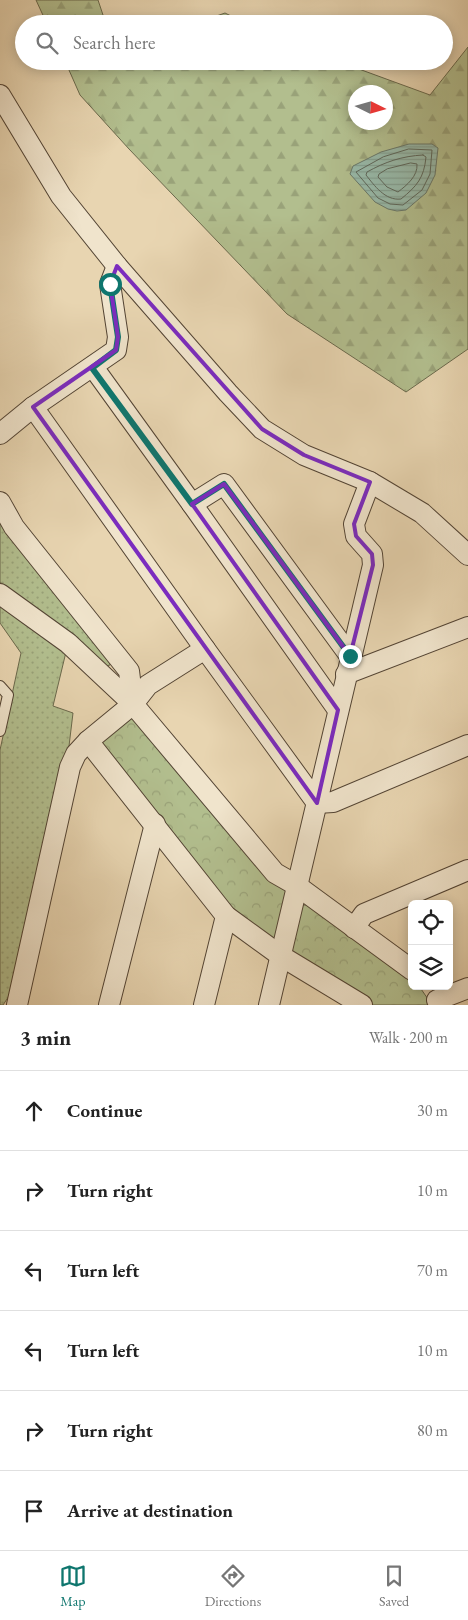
<!DOCTYPE html>
<meta charset="utf-8">
<style>
:root{--surface:#fff;--page:#f2f2f2;--text:#222;--muted:#767676;--line:#e0e0e0;--accent:#0f766e}
body{margin:0;font-family:"EB Garamond",serif;background:var(--page);color:var(--text)}
.controls{position:absolute;right:15px;bottom:15px;display:grid;overflow:hidden;border-radius:8px;box-shadow:0 2px 12px #0003}
.controls button{width:45px;height:45px;display:grid;place-items:center;padding:0;border:0;border-bottom:1px solid var(--line);background:var(--surface);color:var(--text);font:25px sans-serif}
.compass{position:absolute;left:348px;top:85px;width:45px;height:45px;border-radius:50%;background:var(--surface);box-shadow:0 2px 12px #0003;rotate:95deg}
.stop{position:absolute;width:15px;height:15px;margin:-11px;border:4px solid #0f766e;border-radius:50%;background:#fff}
.stop.end{background:#0f766e;border-color:#fff;box-shadow:0 1px 5px #0008}
.list{margin:0;padding:0;list-style:none}
h2{display:flex;justify-content:space-between;align-items:center;height:65px;margin:0;padding:0 20px;font-size:21px}
h2 small{font-size:16px;font-weight:400;color:var(--muted)}
.list li{display:grid;grid-template-columns:32px 1fr auto;gap:15px;align-items:center;box-sizing:border-box;height:80px;padding:0 20px;border-top:1px solid var(--line)}
.list b{display:block;font-size:19px;white-space:nowrap}
.list em{font-size:16px;font-style:normal;color:var(--muted)}
.icon{flex:none;width:28px;height:28px;fill:none;stroke:currentColor;stroke-width:2;stroke-linecap:round;stroke-linejoin:round}
.map{position:relative;flex:none;width:468px;height:1005px;overflow:hidden}
.search{position:absolute;background:var(--surface);box-shadow:0 2px 12px #0003;left:15px;right:15px;top:15px;height:55px;display:flex;align-items:center;gap:12px;box-sizing:border-box;padding:0 18px;border-radius:28px;color:var(--muted);font-size:19px}
.sheet{height:545px;background:var(--surface)}
nav{display:flex;justify-content:space-around;align-items:center;box-sizing:border-box;height:70px;border-top:1px solid var(--line);background:var(--surface);font-size:14px;color:var(--muted)}
nav a{display:grid;justify-items:center;gap:2px}
nav .on{color:var(--accent)}
.map>svg:first-child{display:block}
.grass{fill:url(#grass-dots);stroke:#6a694c}
.forest{fill:url(#forest-firs);stroke:#6a694c;fill-rule:evenodd}
.park{fill:url(#park-crowns);stroke:#6a694c}
.water{fill:url(#water-rules);stroke:#687769}
.lines{fill:none;stroke-linecap:round;stroke-linejoin:round}
.shore{stroke:#5c665a;stroke-width:1}
.service-casing{stroke:#534434;stroke-width:12}
.minor-casing{stroke:#534434;stroke-width:22}
.service{stroke:#f0e4cc;stroke-width:10}
.minor{stroke:#f0e4cc;stroke-width:20}
.route{stroke:#0f766e;stroke-width:6}
.marked{fill:none;stroke:#7b2cbf;stroke-width:4;stroke-linejoin:round}
</style>
<div class="map">
<svg width="468" height="1005" viewBox="0 0 468 1005">
<defs>
<pattern id="grass-dots" width="8" height="8" patternUnits="userSpaceOnUse" patternTransform="scale(1.25)"><rect width="8" height="8" fill="#b2be8e"/><path d="M2 2h.1M6 6h.1" fill="none" stroke="#99a279" stroke-width="1.8" stroke-linecap="round"/></pattern>
<pattern id="forest-firs" width="22" height="20" patternUnits="userSpaceOnUse" patternTransform="scale(1.25)"><rect width="22" height="20" fill="#b2be8e"/><path d="M5 1l3.5 6h-7zM16 11l3.5 6h-7z" fill="#99a279"/></pattern>
<pattern id="park-crowns" width="20" height="18" patternUnits="userSpaceOnUse" patternTransform="scale(1.25)"><rect width="20" height="18" fill="#b2be8e"/><path d="M2 6a3 3 0 1 1 6 0M12 15a3 3 0 1 1 6 0" fill="none" stroke="#99a279"/></pattern>
<pattern id="water-rules" width="6" height="5" patternUnits="userSpaceOnUse" patternTransform="scale(1.25)"><rect width="6" height="5" fill="#97b9a9"/><path d="M0 2.5h6" fill="none" stroke="#829e90"/></pattern>
</defs>
<rect width="100%" height="100%" fill="#e8d5b1"/>
<filter id="stains"><feTurbulence type="fractalNoise" baseFrequency=".004" numOctaves="4"/><feColorMatrix values="0 0 0 0 .2 0 0 0 0 .09 0 0 0 0 .02 0 0 0 .5 -.17"/></filter>
<radialGradient id="worn" r=".72"><stop offset=".6" stop-color="#630" stop-opacity="0"/><stop offset="1" stop-color="#630" stop-opacity=".3"/></radialGradient>
<g class="grass">
<path d="M0 513 110 661V665L106 666 0 582Z"/>
<path d="M0 598 66 652 53 706 73 713 69 746 9 996 3 1005H0V750L21 653 0 623Z"/>
</g>
<g class="forest">
<path d="M36 0H98L106 24H47Z"/>
<path d="M225 13 247 24H194Z"/>
<path d="M468 47V349L406 392 287 314 129 149 80 95 65 61H337L430 95ZM356 92H386V122H356Z"/>
</g>
<g class="park">
<path d="M129 716 136 719 284 884 287 896 276 939 268 943 228 912 101 749 102 740Z"/>
<path d="M299 905H307L350 932 412 976V986H419L432 1005H369L290 950Z"/>
</g>
<path class="water" d="M409 144H432L438 148 435 175 426 193 406 210 397 211 388 209 375 202 350 174 353 166 381 152Z"/>
<g class="lines">
<g class="shore">
<path d="M409 149 432 150 430 174 422 190 403 205 390 204 378 198 356 172 383 157Z"/>
<path d="M423 155 426 157C424 178 417 186 401 199 385 201 374 185 366 175L367 172C385 162 402 156 423 155Z"/>
<path d="M411 163 417 164C418 176 407 185 398 192L387 187 378 177 379 174 387 169Z"/>
</g>
<g class="service-casing">
<path id="service" d="M0 686 8 695 0 731"/>
</g>
<g class="minor-casing">
<g id="minor">
<path d="M0 95 61 196 117 266 228 393 262 429 304 455 370 482 422 513 468 555"/>
<path d="M93 367 192 504 338 710"/>
<path d="M33 407 205 649 317 803 333 802 468 745"/>
<path d="M0 434 33 407 116 350 118 337 110 284 117 266"/>
<path d="M0 502 14 527 129 671 133 704"/>
<path d="M192 504 224 484 350 656"/>
<path d="M0 594 68 643 133 704 275 873 296 885 412 970"/>
<path d="M346 674 468 627"/>
<path d="M88 741 226 916 281 956 362 1005"/>
<path d="M354 928 364 914 468 870"/>
<path d="M437 1000 468 988"/>
<path d="M17 1005 70 767 76 754 88 741 133 704 148 685 205 649"/>
<path d="M109 1005 155 824"/>
<path d="M204 1005 226 916"/>
<path d="M269 1005 373 565 372 554 356 536 354 524 370 482"/>
</g>
</g>
<use href="#service" class="service"/>
<use href="#minor" class="minor"/>
</g>
<g class="lines">
<path class="route" d="M110 284 118 337 116 350 92 368 192 504 224 484 350 656"/>
</g>
<path class="marked" d="M117 266 262 429 304 455 370 482 354 524 356 536 372 554 373 565 350 656 224 484 192 504 338 710 317 803 33 407 116 350 118 337 110 284Z"/>
<rect width="100%" height="100%" filter="url(#stains)"/>
<rect width="100%" height="100%" fill="url(#worn)"/>
</svg>
<div class="controls">
<button><svg class="icon" aria-label="locate" viewBox="0 0 24 24"><circle cx="12" cy="12" r="6"/><path d="M12 2v4M12 18v4M2 12h4M18 12h4"/></svg></button>
<button><svg class="icon" aria-label="layers" viewBox="0 0 24 24"><path d="M12 4l9 5-9 5-9-5zM3 14l9 5 9-5"/></svg></button>
</div>
<svg class="compass" viewBox="-18 -18 36 36"><path d="M0-13l5 13h-10z" fill="#e53935"/><path d="M0 13l5-13h-10z" fill="#767676"/></svg>
<div class="stop" style="left:110px;top:284px"></div>
<div class="stop end" style="left:350px;top:656px"></div>
<div class="search"><svg class="icon" aria-label="search" viewBox="0 0 24 24"><circle cx="10" cy="10" r="6"/><path d="M15 15l6 6"/></svg>Search here</div>
</div>
<section class="sheet">
<h2>3 min<small>Walk · 200 m</small></h2>
<ul class="list">
<li><svg class="icon" aria-label="ahead" viewBox="0 0 24 24"><path d="M12 20V5M6 11l6-6 6 6"/></svg><div><b>Continue</b></div><em>30 m</em></li>
<li><svg class="icon" aria-label="right" viewBox="0 0 24 24"><path d="M7 20v-9h11M14 6l5 5-5 5"/></svg><div><b>Turn right</b></div><em>10 m</em></li>
<li><svg class="icon" aria-label="left" viewBox="0 0 24 24"><path d="M17 20v-9H6M10 6l-5 5 5 5"/></svg><div><b>Turn left</b></div><em>70 m</em></li>
<li><svg class="icon" aria-label="left" viewBox="0 0 24 24"><path d="M17 20v-9H6M10 6l-5 5 5 5"/></svg><div><b>Turn left</b></div><em>10 m</em></li>
<li><svg class="icon" aria-label="right" viewBox="0 0 24 24"><path d="M7 20v-9h11M14 6l5 5-5 5"/></svg><div><b>Turn right</b></div><em>80 m</em></li>
<li><svg class="icon" aria-label="arrive" viewBox="0 0 24 24"><path d="M6 21V4h12l-3 4 3 4H6"/></svg><div><b>Arrive at destination</b></div></li>
</ul>
</section>
<nav>
<a class="on"><svg class="icon" aria-label="map" viewBox="0 0 24 24"><path d="M3 6l6-2 6 2 6-2v14l-6 2-6-2-6 2zM9 4v14M15 6v14"/></svg>Map</a>
<a><svg class="icon" aria-label="directions" viewBox="0 0 24 24"><path d="M12 3l9 9-9 9-9-9zM9 14v-3h6M13 9l2 2-2 2"/></svg>Directions</a>
<a><svg class="icon" aria-label="saved" viewBox="0 0 24 24"><path d="M7 4h10v16l-5-4-5 4z"/></svg>Saved</a>
</nav>
